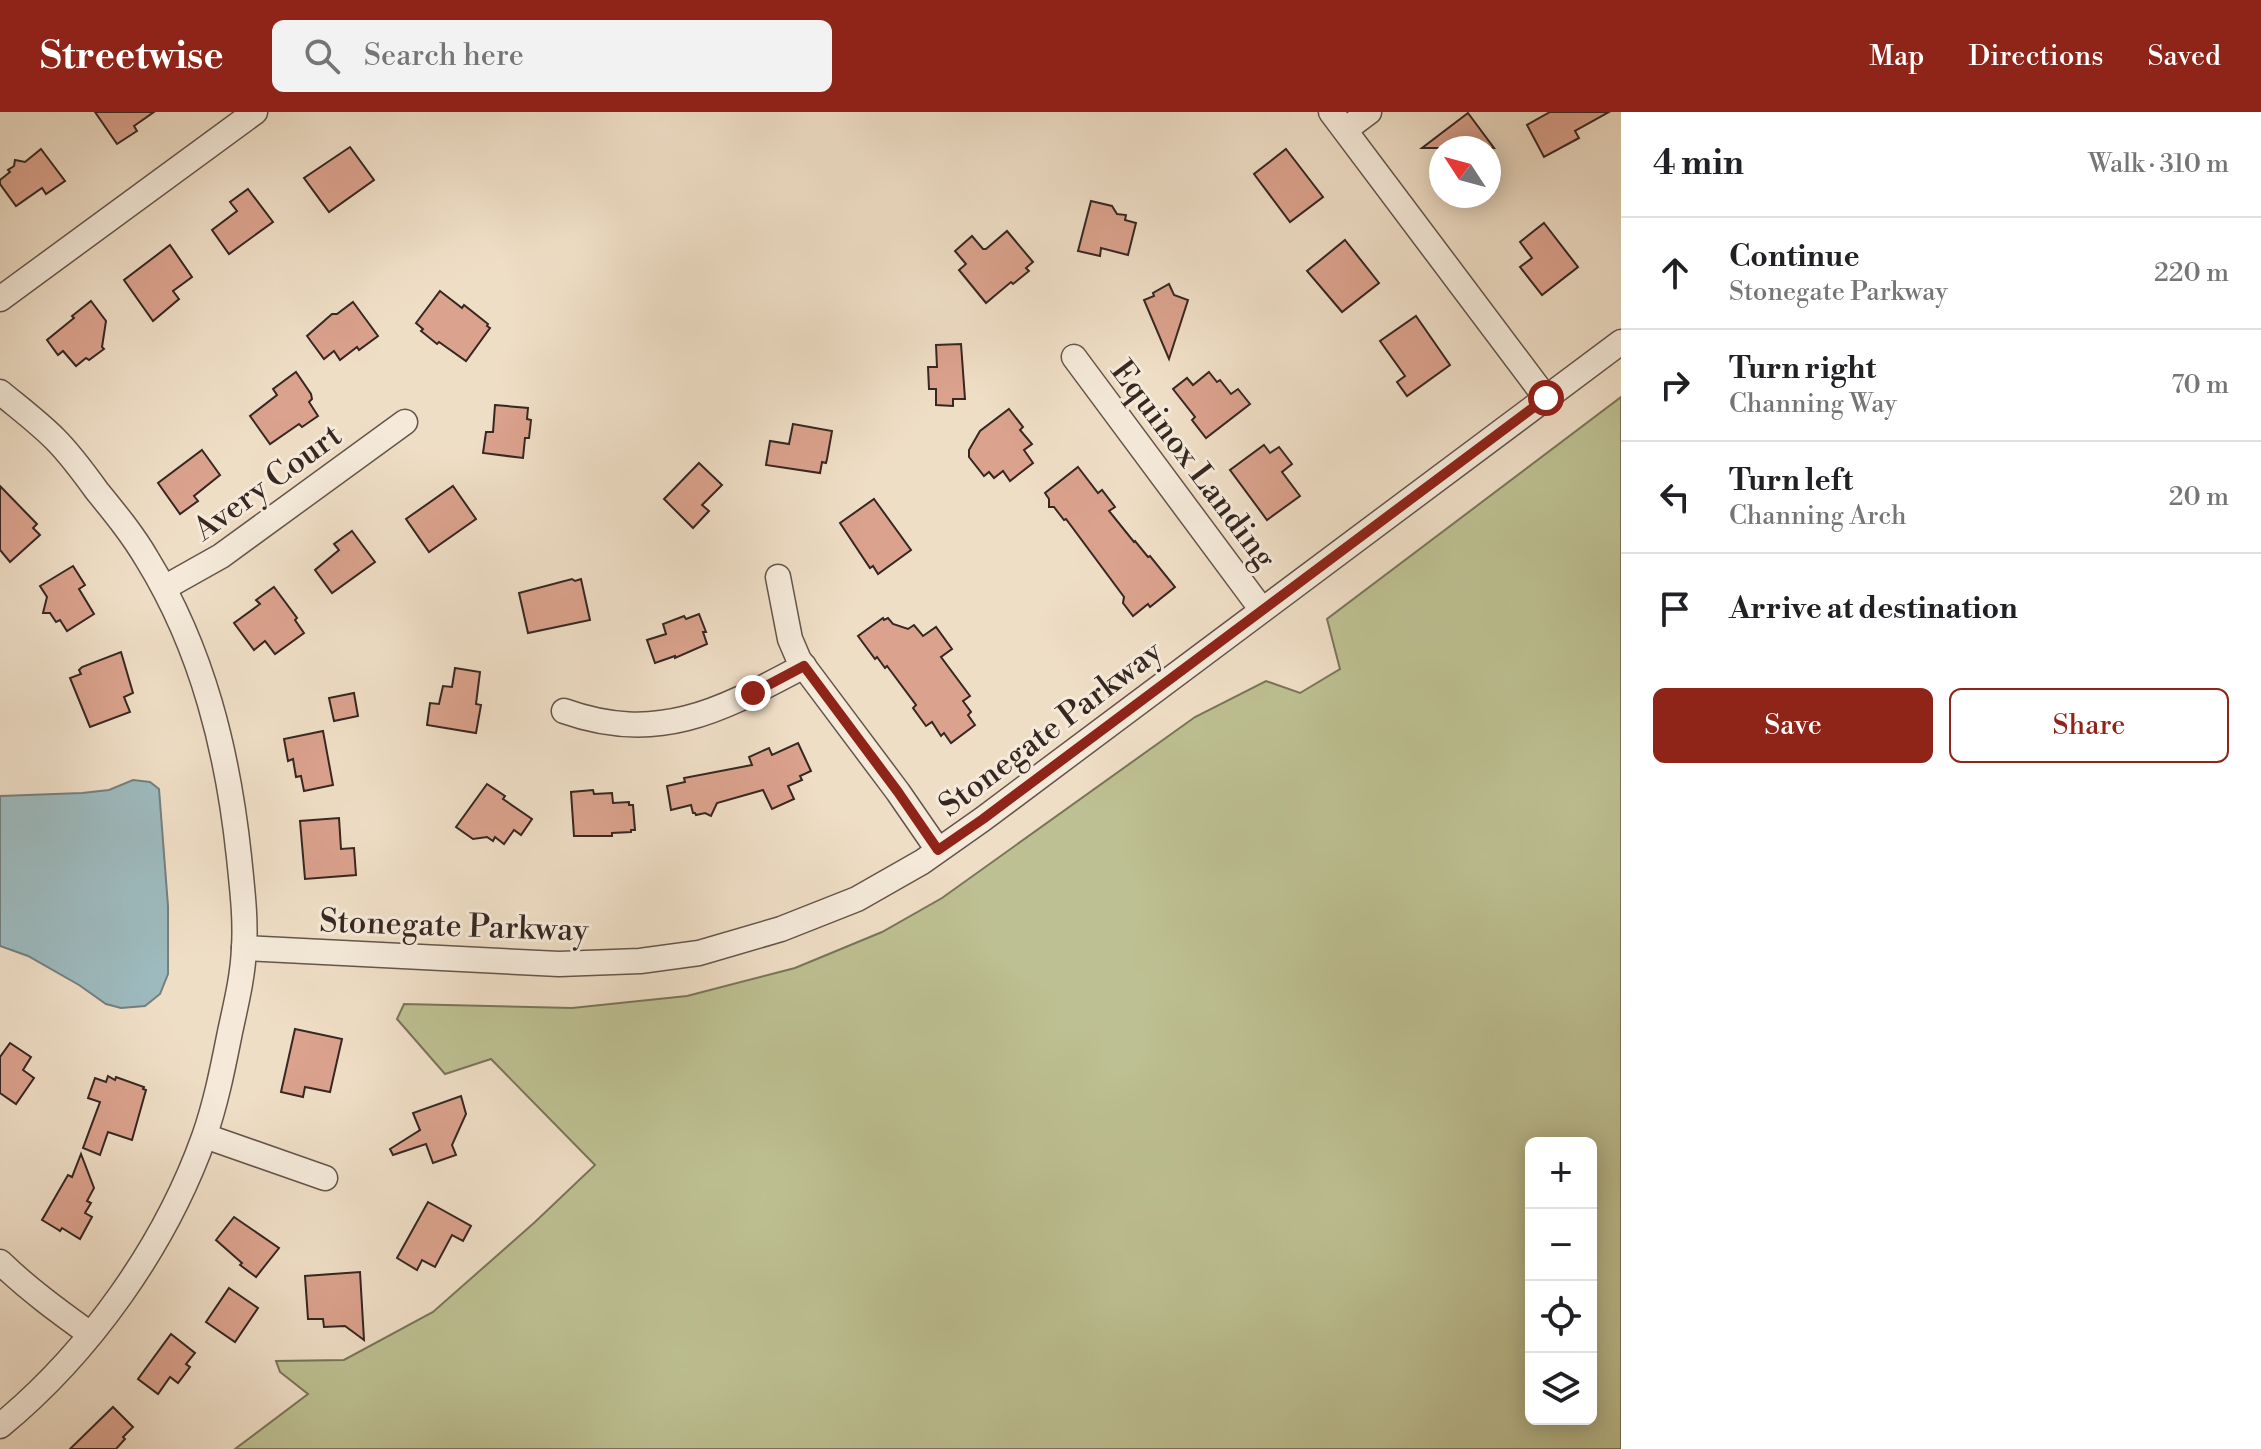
<!DOCTYPE html>
<meta charset="utf-8">
<style>
:root{--surface:#fff;--page:#f2f2f2;--text:#202124;--muted:#757577;--line:#e0e0e0;--accent:#8f2418}
body{margin:0;font-family:"Libre Bodoni",serif;background:var(--page);color:var(--text)}
.controls{position:absolute;right:24px;bottom:24px;display:grid;overflow:hidden;border-radius:12px;box-shadow:0 4px 20px #0003}
.controls button{width:72px;height:72px;display:grid;place-items:center;padding:0;border:0;border-bottom:2px solid var(--line);background:var(--surface);color:var(--text);font:40px sans-serif}
.compass{position:absolute;left:1429px;top:24px;width:72px;height:72px;border-radius:50%;background:var(--surface);box-shadow:0 4px 20px #0003;rotate:306deg}
.stop{position:absolute;width:24px;height:24px;margin:-18px;border:6px solid #8f2418;border-radius:50%;background:#fff}
.stop.end{background:#8f2418;border-color:#fff;box-shadow:0 2px 8px #0008}
.list{margin:0;padding:0;list-style:none}
h2{display:flex;justify-content:space-between;align-items:center;height:104px;margin:0;padding:0 32px;font-size:34px}
h2 small{font-size:26px;font-weight:400;color:var(--muted)}
.list li{display:grid;grid-template-columns:52px 1fr auto;gap:24px;align-items:center;box-sizing:border-box;height:112px;padding:0 32px;border-top:2px solid var(--line)}
.list b{display:block;font-size:30px;white-space:nowrap}
.list p{margin:0;font-size:26px;white-space:nowrap;color:var(--muted)}
.list em{font-size:26px;font-style:normal;color:var(--muted)}
.actions{display:flex;gap:16px;padding:24px 32px}
.actions a{flex:1;padding:18px 0;border:2px solid var(--accent);border-radius:12px;text-align:center;font-size:28px;color:var(--accent)}
.actions .main{background:var(--accent);color:#fff}
.icon{flex:none;width:44px;height:44px;fill:none;stroke:currentColor;stroke-width:2;stroke-linecap:round;stroke-linejoin:round}
.map{position:relative;flex:none;width:1621px;height:1337px;overflow:hidden}
header{display:flex;align-items:center;gap:48px;box-sizing:border-box;height:112px;padding:0 40px;background:var(--accent);color:#fff}
header strong{font-size:38px}
nav{display:flex;gap:44px;margin-inline-start:auto;font-size:28px}
.search{width:560px;height:72px;background:var(--page);display:flex;align-items:center;gap:20px;box-sizing:border-box;padding:0 28px;border-radius:12px;color:var(--muted);font-size:30px}
main{display:flex}
aside{flex:1;background:var(--surface)}
.map>svg:first-child{display:block}
.green{fill:#bdc092;stroke:#7a745a;stroke-width:2;fill-rule:evenodd}
.water{fill:#9dbabe;stroke:#747f80;stroke-width:2}
.building{fill:#dba28d;stroke:#362722;stroke-width:2}
.lines{fill:none;stroke-linecap:round;stroke-linejoin:round}
.street-casing{stroke:#64554b;stroke-width:27}
.street{stroke:#f5eada;stroke-width:24}
.route{stroke:#8f2418;stroke-width:10}
.labels{text-anchor:middle;stroke-width:6;stroke-linejoin:round;paint-order:stroke}
.street-label{font-size:32px;fill:#362722;stroke:#f5eada}
</style>
<header>
<strong>Streetwise</strong>
<div class="search"><svg class="icon" aria-label="search" viewBox="0 0 24 24"><circle cx="10" cy="10" r="6"/><path d="M15 15l6 6"/></svg>Search here</div>
<nav><a>Map</a><a>Directions</a><a>Saved</a></nav>
</header>
<main>
<div class="map">
<svg width="1621" height="1337" viewBox="0 0 1621 1337">
<rect width="100%" height="100%" fill="#efdec6"/>
<filter id="stains"><feTurbulence type="fractalNoise" baseFrequency=".0025" numOctaves="4"/><feColorMatrix values="0 0 0 0 .2 0 0 0 0 .09 0 0 0 0 .02 0 0 0 .5 -.17"/></filter>
<radialGradient id="worn" r=".72"><stop offset=".6" stop-color="#630" stop-opacity="0"/><stop offset="1" stop-color="#630" stop-opacity=".3"/></radialGradient>
<path class="green" d="M1621 285V1337H235L308 1282 280 1260 276 1249 344 1248 433 1200 535 1110 595 1053 491 947 445 962 397 907 404 892 572 896 687 884 795 856 882 820 942 786 1195 605 1266 569 1300 581 1340 557 1327 507ZM1531 1031H1591V1307H1531Z"/>
<path class="water" d="M133 668 150 670 159 677 168 794V862L160 882 145 894 121 896 106 892 79 873 28 844 0 834V684L82 681 109 678Z"/>
<g class="building">
<path d="M95 0H154L134 14 137 19 117 32Z"/>
<path d="M1550 0H1609L1575 19 1579 26 1544 45 1527 13Z"/>
<path d="M1468 1 1494 36H1422Z"/>
<path d="M350 35 374 68 329 100 304 66Z"/>
<path d="M41 37 65 69 46 82 42 76 16 94 0 72V68L10 60 8 58 14 54 15 48 25 50Z"/>
<path d="M1286 37 1323 85 1290 110 1254 62Z"/>
<path d="M248 77 273 110 229 142 212 118 237 99 230 90Z"/>
<path d="M1091 89 1112 94 1117 102 1126 103 1125 108 1136 111 1128 143 1101 136 1100 144 1078 139Z"/>
<path d="M1544 111 1578 155 1542 183 1520 155 1532 146 1520 130Z"/>
<path d="M1007 119 1033 150 1026 156 1029 159 1013 172 1011 170 986 191 959 158 966 152 955 139 972 124 983 137H986Z"/>
<path d="M1345 128 1379 171 1342 200 1307 159Z"/>
<path d="M170 133 192 165 173 179 179 187 153 209 124 168Z"/>
<path d="M1169 172 1174 183 1188 188 1169 247 1144 188 1154 184 1153 181Z"/>
<path d="M440 179 462 196 464 193 488 212 487 214 490 216 466 249 439 230 437 232 421 219 423 217 416 211Z"/>
<path d="M91 189 106 209 102 235 104 237 89 248 86 246 76 254 63 239 58 243 47 228 74 206 72 204Z"/>
<path d="M353 190 378 224 359 238 357 235 340 248 334 239 324 247 307 224 332 202H337Z"/>
<path d="M1416 204 1450 253 1407 284 1397 270 1405 264 1380 229Z"/>
<path d="M961 232 965 287H953V294L936 293V277H929L928 255H937L936 233Z"/>
<path d="M296 260 311 282 312 287 309 290 318 304 302 315 299 312 270 332 250 304 277 283 273 277Z"/>
<path d="M1209 260 1217 270 1220 268 1231 282 1238 277 1250 292 1206 326 1192 308 1195 305 1173 277 1187 266 1193 273Z"/>
<path d="M495 293 528 296 527 307 531 308 529 326H525L523 346 483 341 486 320H493Z"/>
<path d="M1009 297 1023 315 1020 318 1032 332 1024 338 1033 351 1010 369 1003 359 994 366 989 360 984 364 969 345V338L980 319Z"/>
<path d="M793 312 832 319 827 347 826 351 822 350 820 361 766 353 770 329 789 332Z"/>
<path d="M1264 333 1270 341 1279 335 1292 352 1282 360 1300 384 1267 408 1230 358Z"/>
<path d="M202 338 220 363 194 384 198 389 180 402 158 371Z"/>
<path d="M699 351 722 373 702 393 709 399 693 416 664 387Z"/>
<path d="M1078 355 1098 381 1102 378 1115 395 1109 399 1134 430 1135 429 1148 445 1150 444 1175 475 1150 495 1148 492 1133 504 1123 491 1124 485 1066 407 1064 408 1054 395H1049V387L1045 381Z"/>
<path d="M0 374 37 412 33 416 40 423 10 450 0 438Z"/>
<path d="M453 374 476 407 429 440 406 407Z"/>
<path d="M874 387 911 438 878 462 873 454 870 456 840 411Z"/>
<path d="M352 419 375 450 332 481 315 458 339 438 334 432Z"/>
<path d="M73 454 85 473 79 477 94 502 67 519 60 508 56 510 50 501H43L47 485 40 474Z"/>
<path d="M572 467 575 469 581 467 590 508 528 521 519 481Z"/>
<path d="M274 475 297 506 295 508 304 521 275 542 265 529 254 538 234 511 260 492 256 488Z"/>
<path d="M699 502 706 520H703L707 532 675 546V544L655 551 647 528 666 522 663 512 684 504 686 507Z"/>
<path d="M883 506 884 508 888 506 893 512 908 517 914 513 923 524 936 515 952 537 941 545 970 584 963 589 971 600 968 603 975 613 951 631 944 621 941 624 932 610 926 614 913 596 916 593 887 554 885 556 877 545 875 547 858 524Z"/>
<path d="M121 540 133 581 124 585 130 600 90 615 70 566 81 562 79 558 82 555Z"/>
<path d="M455 556 480 560 476 592 481 593 476 621 427 613 430 591 439 592 443 574 452 575Z"/>
<path d="M354 581 358 604 334 609 329 586Z"/>
<path d="M323 619 333 673 304 679 301 664 296 665 293 647 288 649 284 627Z"/>
<path d="M798 631 811 659 800 664 802 668 788 674 794 687 772 697 763 678 717 691 711 704 705 701 696 703 695 701H693L691 693 671 698 667 674 685 670 684 666 752 653 749 645 769 636 772 643Z"/>
<path d="M487 672 505 684 503 687 532 707 521 723 514 718 504 732 495 725 493 729 487 725 473 727 456 715Z"/>
<path d="M593 678 594 682 612 681 613 691 629 690V693H633L635 718H631V720L612 721V724H574L571 680Z"/>
<path d="M339 706 341 737 354 736 356 763 305 767 300 709Z"/>
<path d="M295 917 342 927 330 980 305 975 303 985 281 980Z"/>
<path d="M10 931 31 945 23 958 34 966 16 992 0 981V945Z"/>
<path d="M108 964 115 968 116 965 144 975 143 977 146 978 132 1028 108 1020 100 1043 83 1036 100 990 88 986 95 966 106 970Z"/>
<path d="M461 984 466 1002 452 1033 456 1043 433 1051 426 1032 393 1043 390 1037 420 1018 413 1001Z"/>
<path d="M81 1042 94 1076 87 1089 91 1091 85 1101 92 1105 80 1127 62 1116 60 1119 57 1117 42 1108 68 1063 72 1065Z"/>
<path d="M428 1090 471 1114 463 1129 452 1123 435 1155 422 1148 417 1158 397 1146Z"/>
<path d="M234 1105 279 1136 256 1165 240 1153 242 1151 216 1128Z"/>
<path d="M360 1160 364 1228 345 1214 324 1215 323 1207H308L305 1164Z"/>
<path d="M229 1176 258 1196 235 1230 206 1210Z"/>
<path d="M171 1222 195 1241 186 1252 190 1255 178 1271 170 1265 158 1282 138 1267Z"/>
<path d="M113 1295 133 1315 123 1325 125 1327 116 1337H70Z"/>
</g>
<g class="lines">
<g class="street-casing">
<g id="street">
<path d="M1331 0 1546 286"/>
<path d="M1345 18 1369 0"/>
<path d="M0 187 255 0"/>
<path d="M1074 245 1262 498"/>
<path d="M0 280C18 295 38 310 55 327 71 343 84 361 97 379 115 401 133 423 147 447 203 538 228 641 239 745 242 775 246 806 244 836 243 864 236 892 230 920 223 955 216 991 204 1025 165 1134 89 1241 0 1314"/>
<path d="M778 465 790 527 799 548 898 680 938 738"/>
<path d="M164 476 221 444 405 310"/>
<path d="M564 599C659 633 721 598 804 554"/>
<path d="M244 836 559 852 640 849 699 841 781 817 857 787 922 750 983 707 1621 230"/>
<path d="M205 1024 325 1066"/>
<path d="M0 1150C28 1177 58 1199 90 1222"/>
</g>
</g>
<use href="#street" class="street"/>
</g>
<g class="lines">
<path class="route" d="M753 581 804 554 898 680 938 738 983 707 1546 286"/>
</g>
<g class="labels">
<g class="street-label">
<text transform="translate(1194 352) rotate(53)" y="11">Equinox Landing</text>
<text transform="translate(267 370) rotate(-36)" y="11">Avery Court</text>
<text transform="translate(1050 616) rotate(-37)" y="11">Stonegate Parkway</text>
<text transform="translate(454 813) rotate(2)" y="11">Stonegate Parkway</text>
</g>
</g>
<rect width="100%" height="100%" filter="url(#stains)"/>
<rect width="100%" height="100%" fill="url(#worn)"/>
</svg>
<div class="controls">
<button>+</button>
<button>−</button>
<button><svg class="icon" aria-label="locate" viewBox="0 0 24 24"><circle cx="12" cy="12" r="6"/><path d="M12 2v4M12 18v4M2 12h4M18 12h4"/></svg></button>
<button><svg class="icon" aria-label="layers" viewBox="0 0 24 24"><path d="M12 4l9 5-9 5-9-5zM3 14l9 5 9-5"/></svg></button>
</div>
<svg class="compass" viewBox="-18 -18 36 36"><path d="M0-13l5 13h-10z" fill="#e53935"/><path d="M0 13l5-13h-10z" fill="#757577"/></svg>
<div class="stop" style="left:1546px;top:286px"></div>
<div class="stop end" style="left:753px;top:581px"></div>
</div>
<aside>
<h2>4 min<small>Walk · 310 m</small></h2>
<ul class="list">
<li><svg class="icon" aria-label="ahead" viewBox="0 0 24 24"><path d="M12 20V5M6 11l6-6 6 6"/></svg><div><b>Continue</b><p>Stonegate Parkway</p></div><em>220 m</em></li>
<li><svg class="icon" aria-label="right" viewBox="0 0 24 24"><path d="M7 20v-9h11M14 6l5 5-5 5"/></svg><div><b>Turn right</b><p>Channing Way</p></div><em>70 m</em></li>
<li><svg class="icon" aria-label="left" viewBox="0 0 24 24"><path d="M17 20v-9H6M10 6l-5 5 5 5"/></svg><div><b>Turn left</b><p>Channing Arch</p></div><em>20 m</em></li>
<li><svg class="icon" aria-label="arrive" viewBox="0 0 24 24"><path d="M6 21V4h12l-3 4 3 4H6"/></svg><div><b>Arrive at destination</b></div></li>
</ul>
<div class="actions"><a class="main">Save</a><a>Share</a></div>
</aside>
</main>
